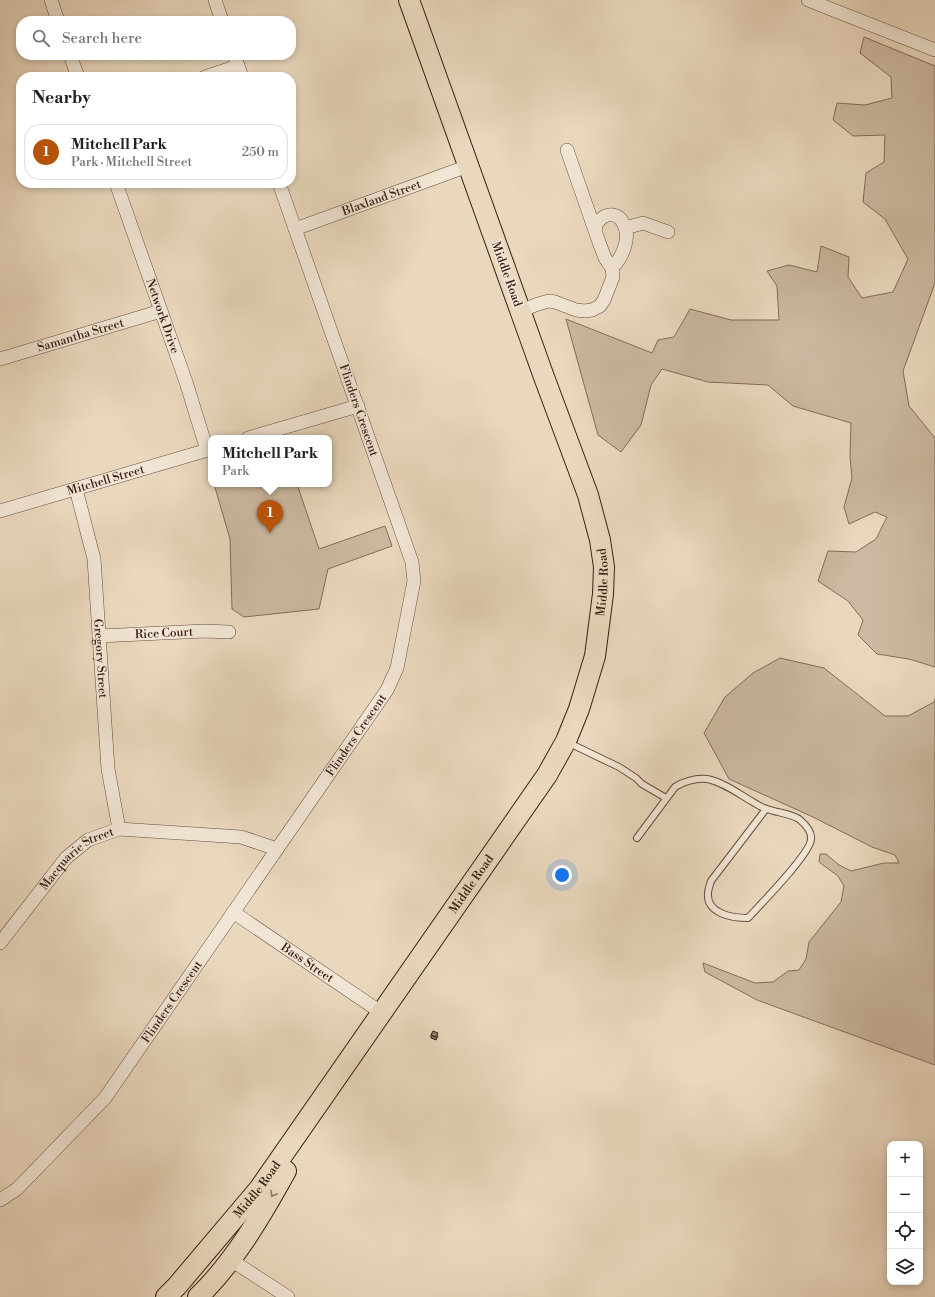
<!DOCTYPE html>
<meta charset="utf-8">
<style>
:root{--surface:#fff;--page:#f2f2f2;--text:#202124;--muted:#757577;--line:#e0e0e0;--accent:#b45309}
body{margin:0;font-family:"Libre Bodoni",serif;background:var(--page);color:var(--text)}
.controls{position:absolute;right:12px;bottom:12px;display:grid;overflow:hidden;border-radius:8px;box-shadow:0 2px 6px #0003}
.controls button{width:36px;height:36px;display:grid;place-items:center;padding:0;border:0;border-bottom:1px solid var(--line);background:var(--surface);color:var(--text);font:20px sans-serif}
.you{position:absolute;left:562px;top:875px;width:14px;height:14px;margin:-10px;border:3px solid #fff;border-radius:50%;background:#1a73e8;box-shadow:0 0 0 6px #1a73e833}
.badge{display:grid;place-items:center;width:26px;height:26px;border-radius:50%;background:var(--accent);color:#fff;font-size:13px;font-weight:700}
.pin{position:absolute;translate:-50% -33px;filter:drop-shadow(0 1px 2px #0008)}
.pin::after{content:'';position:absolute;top:21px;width:14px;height:12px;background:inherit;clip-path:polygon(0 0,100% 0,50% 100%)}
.popup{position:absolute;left:208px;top:435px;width:124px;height:52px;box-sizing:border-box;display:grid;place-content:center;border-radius:8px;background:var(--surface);filter:drop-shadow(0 1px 3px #0005);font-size:13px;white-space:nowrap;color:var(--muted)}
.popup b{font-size:15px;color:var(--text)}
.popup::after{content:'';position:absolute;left:50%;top:100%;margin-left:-8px;border:8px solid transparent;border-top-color:var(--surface)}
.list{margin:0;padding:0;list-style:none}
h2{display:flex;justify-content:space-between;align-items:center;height:52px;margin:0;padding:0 16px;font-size:17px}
h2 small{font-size:13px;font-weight:400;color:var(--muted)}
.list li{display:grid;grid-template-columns:26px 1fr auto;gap:12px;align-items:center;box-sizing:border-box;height:56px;margin:0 8px 8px;padding:0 8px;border:1px solid var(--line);border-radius:16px}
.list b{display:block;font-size:15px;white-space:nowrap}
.list p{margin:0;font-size:13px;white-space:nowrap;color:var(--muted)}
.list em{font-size:13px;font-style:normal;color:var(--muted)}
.icon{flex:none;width:22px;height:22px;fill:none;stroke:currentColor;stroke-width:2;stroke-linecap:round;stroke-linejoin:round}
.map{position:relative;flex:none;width:935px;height:1297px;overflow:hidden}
.search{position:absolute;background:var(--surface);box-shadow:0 2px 6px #0003;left:16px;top:16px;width:280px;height:44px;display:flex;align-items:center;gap:10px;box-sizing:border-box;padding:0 14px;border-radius:16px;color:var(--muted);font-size:15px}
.panel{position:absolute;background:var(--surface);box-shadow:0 2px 6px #0003;left:16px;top:72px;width:280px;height:116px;border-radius:16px}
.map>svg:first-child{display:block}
.green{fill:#ccb9a1;stroke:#826c5b}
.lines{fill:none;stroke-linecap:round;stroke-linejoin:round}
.service-casing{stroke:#644e3f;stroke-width:8}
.minor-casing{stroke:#644e3f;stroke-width:14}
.primary-casing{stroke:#372015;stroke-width:22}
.service{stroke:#f1e6d5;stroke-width:6}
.minor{stroke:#f1e6d5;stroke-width:13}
.primary{stroke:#ead8be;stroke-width:20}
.wall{fill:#7f6e5e;stroke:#372015}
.building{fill:#94806d;stroke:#372015}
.oneway{stroke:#907c6a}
.labels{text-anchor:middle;stroke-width:3;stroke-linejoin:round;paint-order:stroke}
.street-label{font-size:12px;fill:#372015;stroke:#f1e6d5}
</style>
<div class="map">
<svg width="935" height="1297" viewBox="0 0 935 1297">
<rect width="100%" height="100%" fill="#ead8be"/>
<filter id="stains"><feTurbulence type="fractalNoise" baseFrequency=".005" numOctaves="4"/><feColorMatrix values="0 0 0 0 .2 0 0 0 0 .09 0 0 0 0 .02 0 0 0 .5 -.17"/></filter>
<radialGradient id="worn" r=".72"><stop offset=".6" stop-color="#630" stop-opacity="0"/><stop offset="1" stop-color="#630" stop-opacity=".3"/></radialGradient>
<g class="green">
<path d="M864 37 935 66V283L903 371 909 406 935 438V667L909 659 877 654 858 635 863 620 848 601 818 581 828 551 856 552 876 539 887 517 875 512 849 524 844 507 852 478 850 457 851 423 793 406 768 385 708 382 662 369 651 385 641 425 621 452 598 435 566 319 652 353 658 340 674 337 690 309 731 320H779L777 286 767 271 789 265 817 272 821 246 849 257 848 277 862 298 893 292 908 259 885 219 863 202 866 173 884 162 885 135 853 136 833 120 837 103 865 105 892 98 891 77 860 53Z"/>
<path d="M214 484H297L319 549 385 526 392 546 328 569 319 609 244 617 232 609 230 539Z"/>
<path d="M780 658 824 668 885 716H908L934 702 935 699V1065L757 1000 705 972 703 963 755 983 773 982 788 971 799 970 806 959 809 942 841 902 844 886 838 876 819 862 820 854H826L839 865 851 871 884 863H899L895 855 872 847 813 817 729 779 704 733 725 697 753 673Z"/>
</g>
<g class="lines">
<g class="service-casing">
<g id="service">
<path d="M569 743 619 767 636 778 642 784 666 798"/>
<path d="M637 838 675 787C685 781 695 778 707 779 723 782 739 794 753 802 758 805 762 808 767 809 778 813 789 813 799 819 805 824 812 831 811 839 811 853 760 905 748 918 733 918 706 914 708 893 708 889 710 885 711 881L766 809"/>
</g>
</g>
<g class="minor-casing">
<g id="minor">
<path d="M51 0 58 21"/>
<path d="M215 0 222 21"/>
<path d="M808 0 935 50"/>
<path d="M70 55 78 77"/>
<path d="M234 55 242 77"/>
<path d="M205 77 238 66"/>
<path id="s1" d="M116 183 186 382 207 450"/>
<path d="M625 228 643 223 668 232"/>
<path id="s2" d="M295 229 468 166"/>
<path d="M595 229C599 214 617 208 624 225 631 238 622 258 612 268"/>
<path d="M520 311 538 304 549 301 555 302 576 310 585 311 592 310 600 306 604 300 613 277 612 268 605 258 600 245 567 150"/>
<path id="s3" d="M0 359 161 311"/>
<path d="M248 438 358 406"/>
<path id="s4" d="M76 489 94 559 108 769 119 829"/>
<path id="s5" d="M0 511 211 449"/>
<path id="s6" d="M99 636 205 631 229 632"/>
<path id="s7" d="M233 912 382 1013"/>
<path id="s8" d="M0 943 66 858 88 840 119 829 241 837 277 849"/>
<path id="s9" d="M0 1200 17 1189 105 1098 387 690 397 668 414 581 412 562 279 183"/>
<path d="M231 1260 288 1297"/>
</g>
</g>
<g class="primary-casing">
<g id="primary">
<path id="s10" d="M166 1297 177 1286 259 1189 547 775 566 741 579 709 595 656 603 594 604 567 600 540 588 495 544 377 409 0"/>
<path d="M198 1297C235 1261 261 1216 286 1171"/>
</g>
</g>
<use href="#service" class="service"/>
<use href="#minor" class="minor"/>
<use href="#primary" class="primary"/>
</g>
<path class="wall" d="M431 1035 438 1036 436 1040 431 1038Z"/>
<path class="building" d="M433 1031 438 1033 436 1037 431 1035Z"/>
<defs><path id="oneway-chevron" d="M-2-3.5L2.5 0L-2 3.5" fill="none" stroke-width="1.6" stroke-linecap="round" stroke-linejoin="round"/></defs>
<use class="oneway" href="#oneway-chevron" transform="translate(273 1194) rotate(119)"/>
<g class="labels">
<g class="street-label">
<text dy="4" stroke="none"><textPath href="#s2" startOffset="92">Blaxland Street</textPath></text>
<text transform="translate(507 274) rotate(70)" y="4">Middle Road</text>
<text dy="4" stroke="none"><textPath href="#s1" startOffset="141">Network Drive</textPath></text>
<text dy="4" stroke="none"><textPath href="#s3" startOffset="84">Samantha Street</textPath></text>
<text transform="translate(359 410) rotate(71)" y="4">Flinders Crescent</text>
<text dy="4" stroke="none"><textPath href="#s5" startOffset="110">Mitchell Street</textPath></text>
<text dy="4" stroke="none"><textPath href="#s10" startOffset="850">Middle Road</textPath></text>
<text dy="4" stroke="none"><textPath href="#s6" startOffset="65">Rice Court</textPath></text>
<text dy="4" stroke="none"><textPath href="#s4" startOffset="172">Gregory Street</textPath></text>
<text dy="4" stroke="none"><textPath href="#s9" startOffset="588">Flinders Crescent</textPath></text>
<text dy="4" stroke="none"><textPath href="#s8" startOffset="116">Macquarie Street</textPath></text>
<text dy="4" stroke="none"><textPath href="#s10" startOffset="514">Middle Road</textPath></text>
<text dy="4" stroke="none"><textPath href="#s7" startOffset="90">Bass Street</textPath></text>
<text dy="4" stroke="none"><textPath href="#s9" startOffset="264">Flinders Crescent</textPath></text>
<text dy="4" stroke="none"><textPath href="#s10" startOffset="141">Middle Road</textPath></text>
</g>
</g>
<rect width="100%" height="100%" filter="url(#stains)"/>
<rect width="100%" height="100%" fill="url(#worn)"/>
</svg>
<div class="controls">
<button>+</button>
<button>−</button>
<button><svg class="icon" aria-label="locate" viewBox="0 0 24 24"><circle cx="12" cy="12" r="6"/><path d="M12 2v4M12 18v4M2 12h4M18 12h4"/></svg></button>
<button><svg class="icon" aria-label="layers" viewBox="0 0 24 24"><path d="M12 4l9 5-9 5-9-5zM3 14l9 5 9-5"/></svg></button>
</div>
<div class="you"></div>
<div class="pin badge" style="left:270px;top:533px">1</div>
<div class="popup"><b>Mitchell Park</b>Park</div>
<div class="search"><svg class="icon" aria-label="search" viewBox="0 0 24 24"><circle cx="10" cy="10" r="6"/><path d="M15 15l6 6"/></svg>Search here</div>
<section class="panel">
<h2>Nearby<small></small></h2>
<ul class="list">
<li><span class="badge">1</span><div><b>Mitchell Park</b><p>Park · Mitchell Street</p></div><em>250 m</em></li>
</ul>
</section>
</div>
